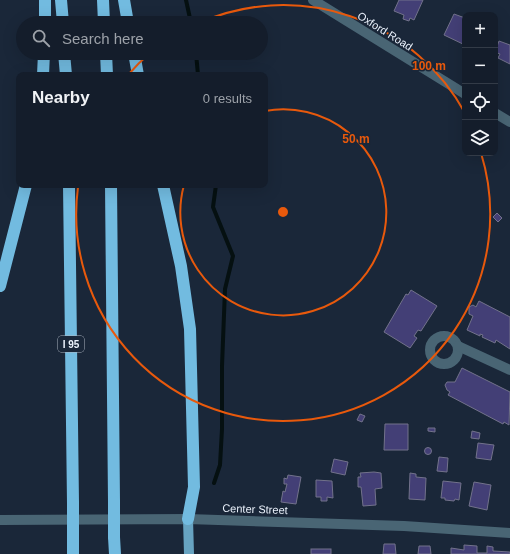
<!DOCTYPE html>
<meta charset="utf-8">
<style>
:root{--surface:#141d2b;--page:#1d2633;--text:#f1f3f6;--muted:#9da2a9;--line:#333b47}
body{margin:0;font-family:Helvetica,sans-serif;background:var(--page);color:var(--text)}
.controls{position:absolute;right:12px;top:12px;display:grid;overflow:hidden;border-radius:8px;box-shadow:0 4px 16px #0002}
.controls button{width:36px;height:36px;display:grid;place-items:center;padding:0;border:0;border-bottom:1px solid var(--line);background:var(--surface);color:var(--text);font:20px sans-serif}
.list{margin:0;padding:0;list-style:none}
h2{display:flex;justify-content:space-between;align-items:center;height:52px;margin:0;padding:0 16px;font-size:17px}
h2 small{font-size:13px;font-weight:400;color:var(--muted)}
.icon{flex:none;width:22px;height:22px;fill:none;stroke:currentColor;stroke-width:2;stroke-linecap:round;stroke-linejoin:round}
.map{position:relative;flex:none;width:510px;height:554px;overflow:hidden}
.search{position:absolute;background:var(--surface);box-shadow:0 4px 16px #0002;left:16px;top:16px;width:252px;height:44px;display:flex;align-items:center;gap:10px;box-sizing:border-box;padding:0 14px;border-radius:22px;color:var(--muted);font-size:15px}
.panel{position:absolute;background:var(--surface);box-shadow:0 4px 16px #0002;left:16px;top:72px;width:252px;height:116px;border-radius:8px}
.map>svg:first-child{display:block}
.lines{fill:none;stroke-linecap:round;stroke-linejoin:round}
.stream{stroke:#051011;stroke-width:4}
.building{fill:#433f76;stroke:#72728b}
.minor{stroke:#496574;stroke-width:10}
.tertiary{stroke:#496574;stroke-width:10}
.primary{stroke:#67a3c1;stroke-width:10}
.motorway{stroke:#72bbe0;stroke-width:12}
.motorway-bridge{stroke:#72bbe0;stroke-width:12}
.ring{fill:none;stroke:#e8590c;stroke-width:2}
.labels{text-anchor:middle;stroke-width:3;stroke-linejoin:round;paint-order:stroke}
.shield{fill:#1a2739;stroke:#adb6c2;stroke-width:1}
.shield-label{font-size:10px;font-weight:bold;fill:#ecf3fd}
.street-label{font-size:11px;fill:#ecf3fd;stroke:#1a2739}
.centre{fill:#e8590c;stroke:#1a2739;stroke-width:2}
.ring-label{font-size:12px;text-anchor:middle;font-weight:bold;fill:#e8590c;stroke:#1a2739;stroke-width:3;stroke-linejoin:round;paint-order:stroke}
</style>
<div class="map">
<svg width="510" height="554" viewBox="0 0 510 554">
<rect width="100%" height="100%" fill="#1a2739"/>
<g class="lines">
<g class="stream">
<path d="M186 0 191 23"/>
<path d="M196 53 198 75"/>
<path d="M214 483 220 465 222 429V366L225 289 233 256 213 207 216 185"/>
</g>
</g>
<g class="building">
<path d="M399 0H423L414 20 410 18 409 21 403 19 404 15 394 11Z"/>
<path d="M454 14 465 18 463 26H465V45L444 35Z"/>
<path d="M499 41 510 45V64L498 58 500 54 495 52Z"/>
<path d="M497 213 502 218 498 222 493 217Z"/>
<path d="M411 290 437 306 421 331 418 330 414 336 417 338 410 348 384 332 406 294 408 295Z"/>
<path d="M479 301 510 317V349L496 340 495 343 482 337 483 335 480 334V336L467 330 473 316 469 314V307L473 305 476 307Z"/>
<path d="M462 368 510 392 509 425 504 422 503 424 448 395 450 392 447 390 445 385 447 382H455Z"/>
<path d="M360 414 365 416 362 422 357 420Z"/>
<path d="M385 424H408V450H384Z"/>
<path d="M428 428H435V432L428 431Z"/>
<path d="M472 431 480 433 479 439 471 438Z"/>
<path d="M478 443 494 445 491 460 476 458Z"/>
<circle cx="428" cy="451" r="3.5"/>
<path d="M439 457 448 458 447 472 437 471Z"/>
<path d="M334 459 348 462 345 475 331 472Z"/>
<path d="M374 472 381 473 382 488 375 489 376 505 363 506 361 487H358V477H361L360 473Z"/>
<path d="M410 473 416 474V477L426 478 425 500 409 499Z"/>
<path d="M288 475 301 477 296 504 281 502 283 491 285 492 287 484H284V478L287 479Z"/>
<path d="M316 480 332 481 333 498 327 497V501H321V497H316Z"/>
<path d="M443 481 461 483 459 500 455 499 454 501 445 500V498H441Z"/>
<path d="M474 482 491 485 487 510 469 506Z"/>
<path d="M384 544H395L396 554H383Z"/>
<path d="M464 545 477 546V553H487V546L493 547V551L510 552V554H451V548L464 550Z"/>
<path d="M419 546H430L431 554H418Z"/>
<rect x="311" y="549" width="20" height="5"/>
</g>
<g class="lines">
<g class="minor">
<path d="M313 0 465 94"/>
<path d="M495 113 510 122"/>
<circle cx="444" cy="350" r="14"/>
<path d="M458 346 510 370"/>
</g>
<path class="tertiary" d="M0 520 188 519 404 526 510 533"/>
<path class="primary" d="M188 519 189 554"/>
<g class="motorway">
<path d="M61 0 63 23"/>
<path d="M103 0 104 23"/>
<path d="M124 0 128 23"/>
<path d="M45 23V0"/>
<path d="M64 53 66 75"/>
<path d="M106 53 107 75"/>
<path d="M134 53 138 75"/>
<path d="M43 75 44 53"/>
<path d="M69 185 73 503"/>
<path d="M111 185 114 502"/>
<path d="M163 185 181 266 190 329 194 487 188 519"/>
<path d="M0 286 26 185"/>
<path d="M73 537V554"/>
<path d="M114 537 115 554"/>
</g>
<g class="motorway-bridge">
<path d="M114 502V537"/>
<path d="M73 503V537"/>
</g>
</g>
<g class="ring">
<path d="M265 111A103 103 0 1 1 184 185"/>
<path d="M128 75A207 207 0 0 1 150 53M199 23A207 207 0 0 1 465 113M481 153A207 207 0 1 1 78 187"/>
</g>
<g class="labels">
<rect class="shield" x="58" y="336" width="26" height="16" rx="3"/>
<g class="shield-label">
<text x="71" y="348">I 95</text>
</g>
<g class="street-label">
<text transform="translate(385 31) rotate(32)" y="4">Oxford Road</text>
<text transform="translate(255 509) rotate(2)" y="4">Center Street</text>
</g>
</g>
<circle cx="283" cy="212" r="6" class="centre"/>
<g class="ring-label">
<text x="429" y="70">100 m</text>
<text x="356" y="143">50 m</text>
</g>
</svg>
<div class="controls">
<button>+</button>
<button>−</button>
<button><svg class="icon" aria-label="locate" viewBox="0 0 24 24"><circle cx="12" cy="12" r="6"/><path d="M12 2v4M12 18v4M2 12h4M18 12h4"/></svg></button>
<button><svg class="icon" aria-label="layers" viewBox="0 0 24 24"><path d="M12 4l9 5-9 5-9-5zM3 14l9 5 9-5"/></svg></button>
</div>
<div class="search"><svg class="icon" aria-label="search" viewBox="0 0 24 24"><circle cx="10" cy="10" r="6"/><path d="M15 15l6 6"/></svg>Search here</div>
<section class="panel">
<h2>Nearby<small>0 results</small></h2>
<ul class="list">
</ul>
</section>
</div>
